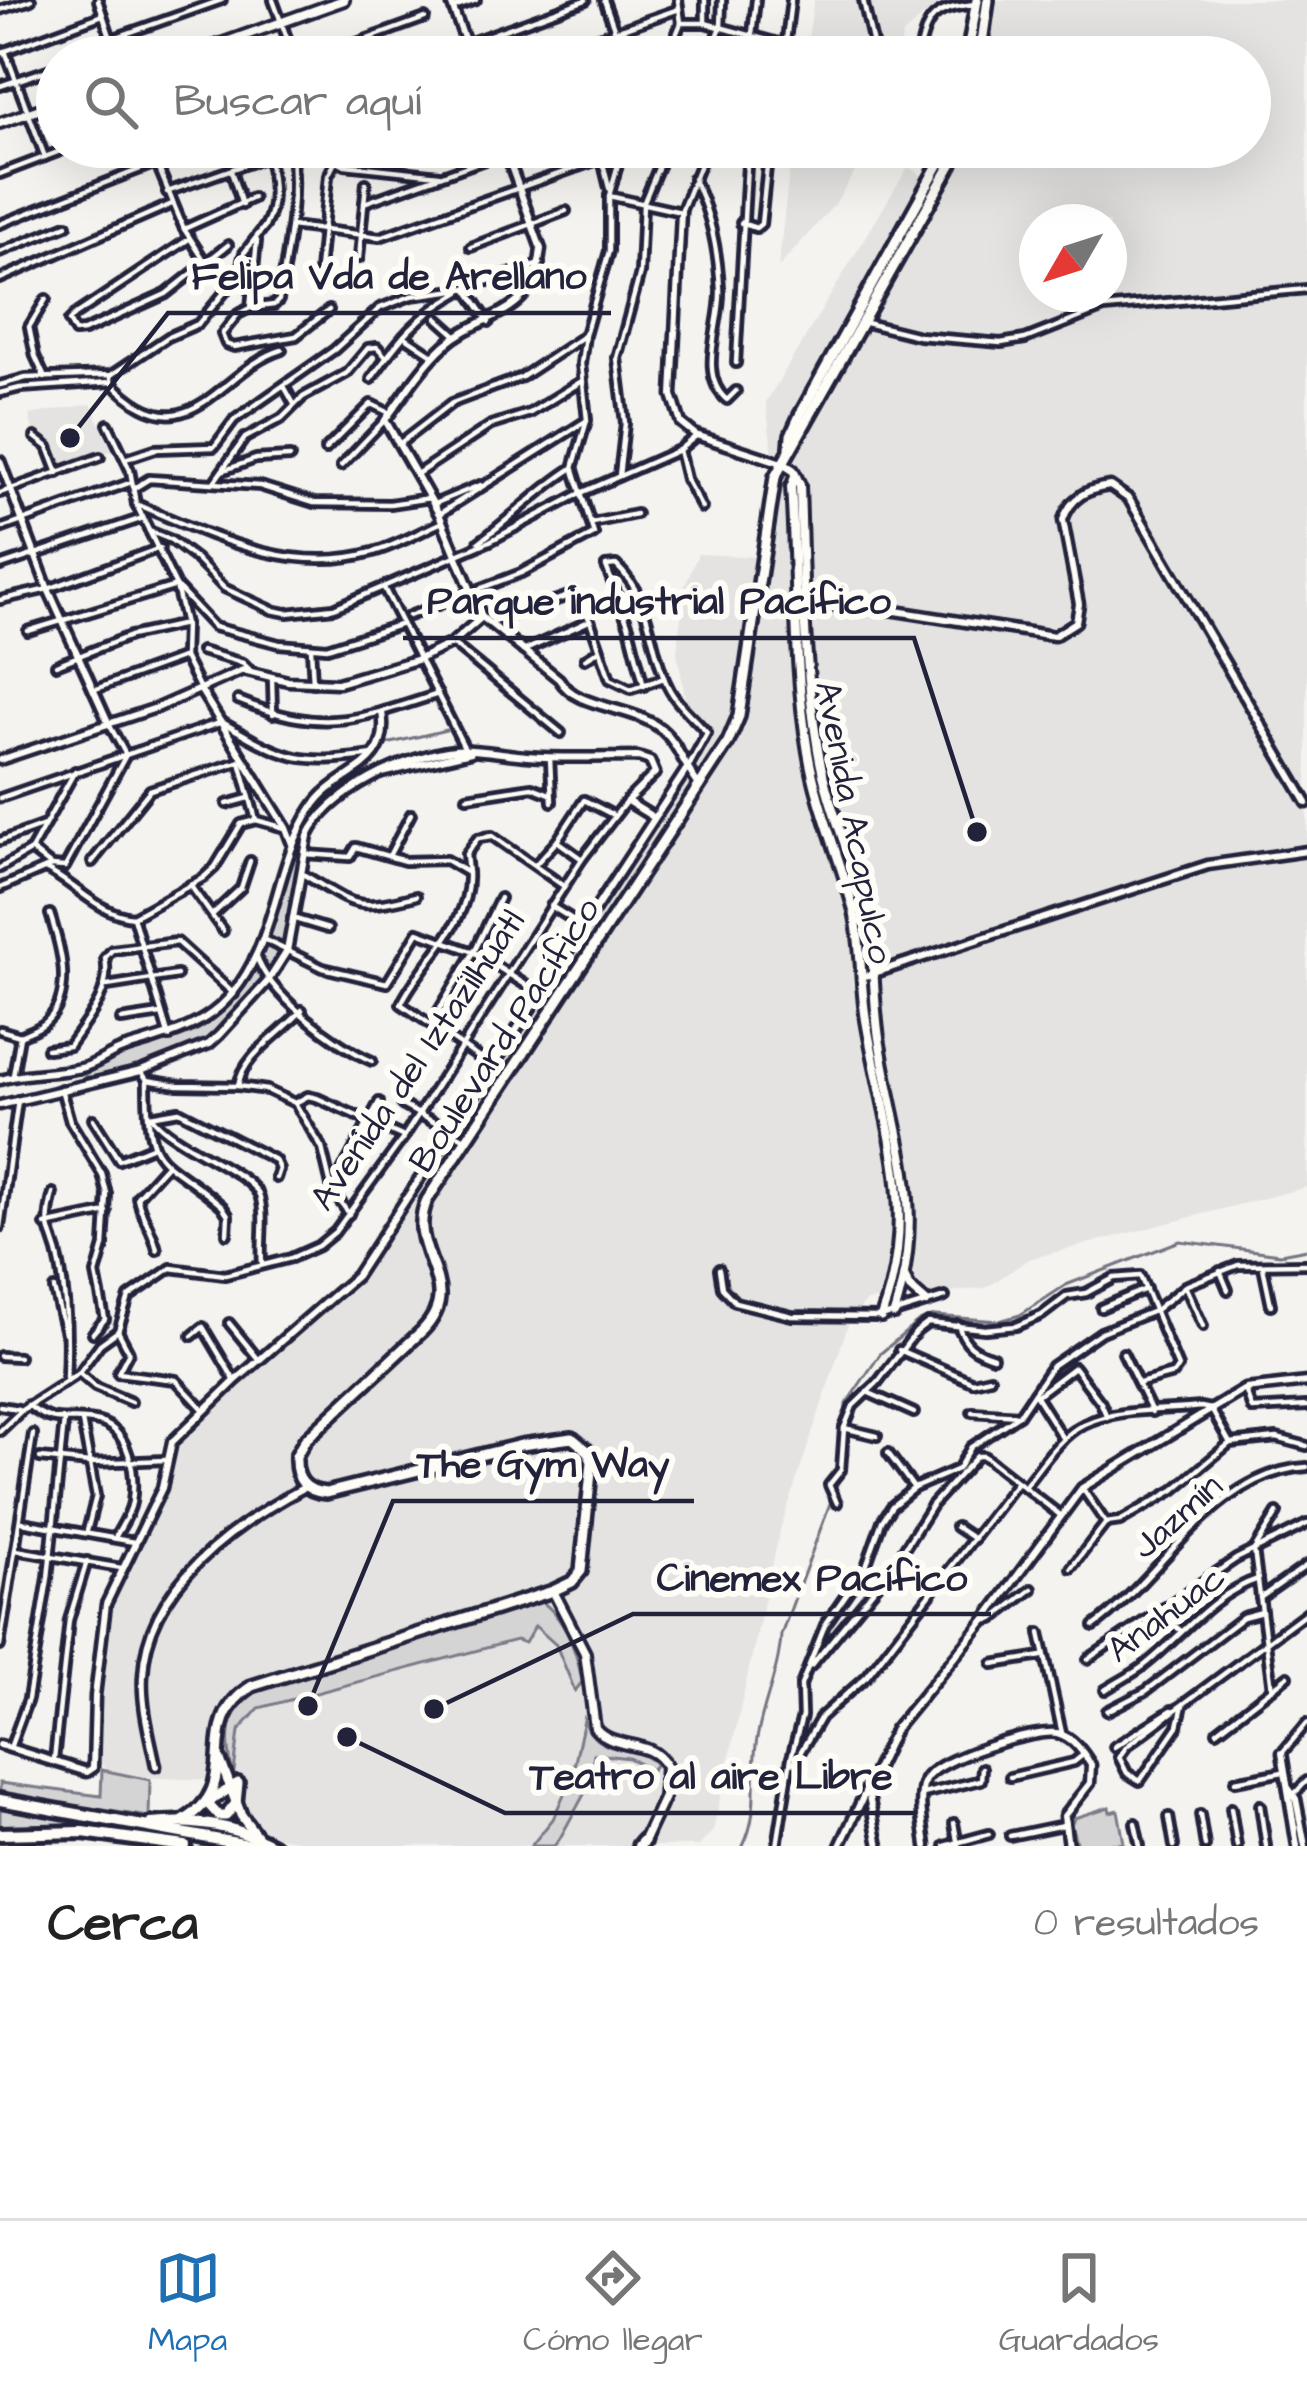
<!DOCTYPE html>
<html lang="es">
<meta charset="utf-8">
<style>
:root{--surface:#fff;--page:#f6f6f6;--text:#222;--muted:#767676;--line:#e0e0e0;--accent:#1f6fb2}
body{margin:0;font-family:"Architects Daughter",sans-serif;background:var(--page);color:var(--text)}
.compass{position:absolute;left:1019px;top:204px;width:108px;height:108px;border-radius:50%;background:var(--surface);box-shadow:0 12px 48px #0002;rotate:231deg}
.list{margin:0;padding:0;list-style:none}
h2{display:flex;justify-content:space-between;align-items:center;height:156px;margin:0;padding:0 48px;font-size:51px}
h2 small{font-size:39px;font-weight:400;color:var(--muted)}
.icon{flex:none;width:66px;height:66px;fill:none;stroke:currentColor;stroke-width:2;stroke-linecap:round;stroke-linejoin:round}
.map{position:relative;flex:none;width:1307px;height:1846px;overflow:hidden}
.search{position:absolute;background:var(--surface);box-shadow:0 12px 48px #0002;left:36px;right:36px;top:36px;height:132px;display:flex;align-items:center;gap:30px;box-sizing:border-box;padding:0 42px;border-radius:66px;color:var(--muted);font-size:45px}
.sheet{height:372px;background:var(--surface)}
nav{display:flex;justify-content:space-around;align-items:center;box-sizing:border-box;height:168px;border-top:3px solid var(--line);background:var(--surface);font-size:33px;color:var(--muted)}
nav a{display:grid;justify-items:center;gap:6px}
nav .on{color:var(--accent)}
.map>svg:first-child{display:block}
.built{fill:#e4e3e2;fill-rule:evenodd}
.green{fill:#d5d4d5;stroke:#7c7b88;stroke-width:3}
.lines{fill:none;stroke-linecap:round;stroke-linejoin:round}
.stream{stroke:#757582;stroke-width:3}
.minor-casing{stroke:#22223b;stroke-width:14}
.tertiary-casing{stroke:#22223b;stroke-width:15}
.secondary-casing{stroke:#22223b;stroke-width:16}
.primary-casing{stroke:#22223b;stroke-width:18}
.trunk-casing{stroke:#22223b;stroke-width:20}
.minor{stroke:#fdfcf7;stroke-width:4.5}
.tertiary{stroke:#fdfcf7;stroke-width:6}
.secondary{stroke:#fdfcf7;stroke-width:8}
.primary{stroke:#fdfcf7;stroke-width:9}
.trunk{stroke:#fdfcf7;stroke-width:10}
.labels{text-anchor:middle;stroke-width:12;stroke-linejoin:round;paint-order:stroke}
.street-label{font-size:36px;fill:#22223b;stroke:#fdfcf7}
.leader{fill:none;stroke:#22223b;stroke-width:4.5}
.callout-dot{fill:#22223b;stroke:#fdfcf7;stroke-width:4.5}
.callout-label{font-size:39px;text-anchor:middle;font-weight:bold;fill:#22223b;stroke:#fdfcf7;stroke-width:12;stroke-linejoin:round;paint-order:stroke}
</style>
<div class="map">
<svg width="1307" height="1846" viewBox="0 0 1307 1846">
<rect width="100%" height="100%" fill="#f4f3ef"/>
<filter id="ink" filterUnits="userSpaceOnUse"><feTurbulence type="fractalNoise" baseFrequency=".00833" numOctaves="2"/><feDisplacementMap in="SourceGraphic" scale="24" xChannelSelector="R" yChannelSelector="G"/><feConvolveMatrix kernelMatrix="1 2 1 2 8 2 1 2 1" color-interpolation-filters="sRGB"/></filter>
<g filter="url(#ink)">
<g class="built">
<path d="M814 0H942L902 35 899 57H805Z"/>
<path d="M974 0H1307V1187L1029 1259 986 1288 866 1301 849 1322 780 1530 713 1831 699 1846H329L267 1835 244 1814 233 1780 239 1731 259 1707 249 1680 232 1691 218 1708 213 1726 214 1780 114 1776 100 1763 97 1699 108 1601 165 1488 181 1435 356 1280 589 928 705 736 703 725 688 713 677 653 684 588 698 554 759 557 773 457 766 402 908 167 926 178 945 147H1250V57H965ZM1037 222H1109V294H1037Z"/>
<path d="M792 147H870L835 204 778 268Z"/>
<path d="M91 404 112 451 54 468 45 446 36 441 29 415Z"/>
</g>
<g class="green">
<path d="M297 838 304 843 283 949 250 998 213 1038 127 1070 93 1078 79 1074C97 1069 111 1057 130 1051 153 1042 180 1041 201 1028 264 988 275 903 297 838Z"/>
<path d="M542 1602C565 1618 578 1655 582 1682L575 1691 556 1645 535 1626 525 1643 516 1640 259 1708 239 1731 233 1780C228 1740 220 1718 256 1692Z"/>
<path d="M584 1720C597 1759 633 1742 656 1764L651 1770 629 1758 594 1754 587 1789 559 1840 554 1846H531L553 1819 572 1776Z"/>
<path d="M102 1770 150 1780 149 1817 0 1794V1783L101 1796Z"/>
<path d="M0 1804 228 1846 97 1828 0 1827Z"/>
<path d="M1109 1807 1110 1812 1118 1810 1124 1843 1077 1846 1071 1824 1074 1818Z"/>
</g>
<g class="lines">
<g class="stream">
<path d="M380 756 387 744 446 730"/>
<path d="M845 1421 846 1404 881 1353 919 1321 935 1316 999 1321 1020 1315 1066 1285 1180 1241 1280 1254 1307 1249"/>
<path d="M743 1846C760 1812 751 1780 756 1745 761 1707 779 1673 781 1635L848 1455 846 1431"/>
</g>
<g class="minor-casing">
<g id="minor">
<path d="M98 0 117 57"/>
<path d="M273 0 294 57"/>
<path d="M604 0 615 31"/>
<path d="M863 0 873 44 871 57"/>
<path d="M453 8 476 0"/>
<path d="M0 10 31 0"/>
<path d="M681 23H705L786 45"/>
<path d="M705 23V0"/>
<path d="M111 39 222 0"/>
<path d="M5 51 45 157"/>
<path d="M443 52 586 0"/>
<path d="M0 53 103 15"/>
<path d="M84 57 113 47"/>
<path d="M318 57 425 18"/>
<path d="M541 57 679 9"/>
<path d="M667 57 681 23 678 0"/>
<path d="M709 57 721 27 722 0"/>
<path d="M743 57 752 34 756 0"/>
<path d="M784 57 791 0"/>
<path d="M918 57C927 15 933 9 976 4"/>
<path d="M0 86 57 67"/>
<path d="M150 147 184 229 206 263"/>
<path d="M329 147 336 160 345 165 439 175"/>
<path d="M599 147 609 188"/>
<path d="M153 156 180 147"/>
<path d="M231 171 242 205"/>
<path d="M0 174 71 147"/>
<path d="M693 178C711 213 718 250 720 289 722 323 696 374 727 400L736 391"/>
<path d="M167 192 295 147"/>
<path d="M609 196 681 212 707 147"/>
<path d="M364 203 521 147"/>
<path d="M741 223 756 228 761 224 769 147"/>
<path d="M0 224 156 163"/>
<path d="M265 226C277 204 273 180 268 156"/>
<path d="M291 226 380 237 601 159"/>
<path d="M184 229 253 198"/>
<path d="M189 239 75 315 69 321 75 332 84 331 166 294 228 245"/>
<path d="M257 241 250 308 238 314 222 334 226 344 234 347 296 336 329 310"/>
<path d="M471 247 566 211"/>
<path d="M0 252 67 225"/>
<path d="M359 258 366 183"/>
<path d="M319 271 328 176 336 160"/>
<path d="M0 279 172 204"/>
<path d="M466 288 489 322"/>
<path d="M250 308 274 305 279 300C287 250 298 200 291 148"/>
<path d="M437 318 457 336"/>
<path d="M866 323 919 336 1001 343 1025 339 1104 308 1307 289"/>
<path d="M404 336 434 356"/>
<path d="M736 363 748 147"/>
<path d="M111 375V382C188 463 219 369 282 350"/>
<path d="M45 378 35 356 29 327 46 299"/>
<path d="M371 379C400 338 417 316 460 292"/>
<path d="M0 385 26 378 111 375 168 337 198 324 238 276 244 253 265 226"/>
<path d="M284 386 294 404"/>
<path d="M0 393 20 388 111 382"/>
<path d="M108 424 130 470 136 504 176 586 185 624 184 657 199 687"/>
<path d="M35 437 48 447 58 473"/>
<path d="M399 444 452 403 522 377 584 336"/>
<path d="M325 450 371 404 390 413"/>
<path d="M679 450 686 479 702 508"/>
<path d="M125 459 155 449 214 447 234 420 334 350 380 308 411 296 463 289 540 264"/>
<path d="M341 466 385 420"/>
<path d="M573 468 587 420 581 364 585 335 609 251V196L623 147"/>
<path d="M222 471 256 459 290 457"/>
<path d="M417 474 491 425 530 413 582 381"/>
<path d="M619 476 625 423 617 358 640 273 643 204 667 147"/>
<path d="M214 482 245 438 282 418 303 397 347 373 368 348 377 347 386 357"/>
<path d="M133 489 149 479 260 486 314 503 390 504 430 498"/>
<path d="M0 493 100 457"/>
<path d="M136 504C210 535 290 576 373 552 396 546 420 532 442 522"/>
<path d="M434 504 480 485"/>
<path d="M439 514 586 421"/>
<path d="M592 523 636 514"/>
<path d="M0 529 132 482"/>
<path d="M149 531 171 540 196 559 224 588 272 610 287 613 334 608 490 541 581 493 679 450 696 436"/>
<path d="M479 542C512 518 539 489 573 468"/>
<path d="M0 566 143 518"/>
<path d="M606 566 616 565C651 598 648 638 665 680 674 703 692 715 707 733L688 768"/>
<path d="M606 566 629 627 644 686"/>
<path d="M384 588 465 749"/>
<path d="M0 600 48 589 160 548"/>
<path d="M409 616 521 573 594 534 574 470"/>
<path d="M490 623 574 594 590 620 610 679 631 689 664 678"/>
<path d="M28 631 176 586 214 627 279 644 327 648 402 624"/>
<path d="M452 643 561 733"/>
<path d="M311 648 313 683"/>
<path d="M201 651 243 663 250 670"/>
<path d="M523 651 589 621"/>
<path d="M585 659 598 651"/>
<path d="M56 665 130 636 185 624"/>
<path d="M272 678 273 714"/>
<path d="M93 690 184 657"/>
<path d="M238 700C322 734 355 721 438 694"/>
<path d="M550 758 552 802"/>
<path d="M240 762 256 820"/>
<path d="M467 797 532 787 550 794"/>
<path d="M0 798 222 722C287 760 298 765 374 755"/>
<path d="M227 804 249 798"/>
<path d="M0 841 44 825"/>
<path d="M557 841 582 859"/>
<path d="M31 850 75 771"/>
<path d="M31 850 50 865"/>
<path d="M305 854 350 857 356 847 405 861 446 860 468 873C471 926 422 960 401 1004L491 1066"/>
<path d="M389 856 411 814"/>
<path d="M92 862 150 790 244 760"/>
<path d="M535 865 557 841 584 800 613 815"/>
<path d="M0 868 31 850"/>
<path d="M45 869C75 883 98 914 133 917L169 1037"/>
<path d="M301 873C356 905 352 912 416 896"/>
<path d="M468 873 466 854 478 838 492 836 562 885"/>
<path d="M190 885 223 931"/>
<path d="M0 888 51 866 65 867 126 755 109 724"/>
<path d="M551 906 583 926"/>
<path d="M212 915 241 888 250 861"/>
<path d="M133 917 203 878 215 867 241 824 256 820 285 828"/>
<path d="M292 918 328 929"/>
<path d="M263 939 323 968 387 983 418 932 474 952 540 994"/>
<path d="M256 955C268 994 336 1046 372 1061"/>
<path d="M107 986 177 975"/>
<path d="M121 1020 161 1014"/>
<path d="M432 1022 474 952 500 898"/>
<path d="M0 1030 20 1036"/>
<path d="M20 1036C28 1032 41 1028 47 1021 75 994 60 945 50 914"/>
<path d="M47 1049 69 1046C88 1018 112 993 105 958L112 950 177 942 234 994"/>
<path d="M141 1071 147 1080C147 1174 160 1152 222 1206L228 1215 227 1234"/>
<path d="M13 1076 20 1036"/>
<path d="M147 1080 178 1085 238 1086 267 1090 295 1103 322 1148 332 1190 349 1214"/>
<path d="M238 1086C244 1053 281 1035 302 1010"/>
<path d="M61 1089 70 1121 102 1174 107 1194 104 1246 96 1274 105 1319 93 1333"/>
<path d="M295 1103 308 1096 317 1098 404 1137"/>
<path d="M402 1105 465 1139"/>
<path d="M150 1116 179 1111 275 1160 279 1169 276 1178"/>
<path d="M151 1116C171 1145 249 1171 259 1195 266 1215 260 1242 262 1263"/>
<path d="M93 1119 119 1160 151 1147"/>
<path d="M332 1190 379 1102"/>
<path d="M53 1193C42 1235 54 1229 60 1265 67 1302 68 1341 66 1378"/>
<path d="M45 1225 107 1212"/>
<path d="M0 1227 18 1100"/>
<path d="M157 1250C153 1230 141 1217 137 1197L166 1165"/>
<path d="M1263 1267 1271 1305"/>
<path d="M719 1269 722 1288 735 1302 792 1316 881 1317 945 1297"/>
<path d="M1220 1271 1228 1290"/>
<path d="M1185 1286 1203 1326"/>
<path d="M54 1289 65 1333"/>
<path d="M1101 1308 1146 1289"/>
<path d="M229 1323 259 1360"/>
<path d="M958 1325C965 1345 974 1351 993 1357"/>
<path d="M118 1331 129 1297 171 1268 225 1275 291 1258 318 1246 335 1232 404 1137 582 859 625 803"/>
<path d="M118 1331 129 1352 118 1373 176 1380 204 1410"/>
<path d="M192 1336 203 1327 235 1381"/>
<path d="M899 1350 973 1382 990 1378"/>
<path d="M1123 1353 1152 1412"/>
<path d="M0 1356 19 1357"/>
<path d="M79 1373 95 1387 131 1402"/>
<path d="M1245 1389 1252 1409 1307 1406"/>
<path d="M867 1392 914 1413"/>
<path d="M1034 1393 1063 1439"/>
<path d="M1036 1396 1074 1367 1101 1403 1107 1417"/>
<path d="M28 1405C57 1429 68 1414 99 1422 130 1430 136 1474 132 1502 130 1514 122 1525 116 1536"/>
<path d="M0 1406 18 1409"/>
<path d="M972 1412 1019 1415"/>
<path d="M82 1421 96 1496 87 1531"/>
<path d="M844 1428 877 1436"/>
<path d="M0 1431 22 1410 79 1373 100 1344 118 1331"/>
<path d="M888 1453 914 1488"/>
<path d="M40 1458 90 1463 166 1460"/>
<path d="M1024 1487C1041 1466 1059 1436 1084 1424 1117 1408 1166 1411 1201 1407L1211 1409 1230 1443"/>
<path d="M1082 1488 1106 1523"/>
<path d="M837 1503 829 1485 841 1470 844 1428 853 1406 877 1383 916 1332 928 1323 985 1329 1016 1326 1042 1315 1067 1296 1086 1293 1114 1278 1140 1276 1178 1367 1173 1374 1140 1383"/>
<path d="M22 1522 134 1542"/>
<path d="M1106 1523 1120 1521 1174 1490 1230 1443 1277 1438 1307 1446"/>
<path d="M956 1527 974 1539"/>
<path d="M16 1550 121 1568"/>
<path d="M1071 1568 1106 1523"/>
<path d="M1260 1598 1307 1565"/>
<path d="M1159 1612 1181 1631"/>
<path d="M984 1621 993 1619 1032 1589"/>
<path d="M1094 1626C1162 1577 1214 1472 1307 1467"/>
<path d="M1040 1633 1062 1733"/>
<path d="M0 1646 33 1434"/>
<path d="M1088 1659 1236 1559 1307 1524"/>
<path d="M993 1664 1042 1656"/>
<path d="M811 1666 894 1565 932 1505 977 1456H984L1060 1515"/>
<path d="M1272 1689 1254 1550 1277 1513"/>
<path d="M1105 1690C1118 1682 1133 1674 1145 1665 1182 1636 1212 1594 1258 1579"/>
<path d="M1183 1705 1178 1726 1140 1781 1127 1773 1119 1757 1127 1746 1307 1612"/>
<path d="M1107 1711 1146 1691 1243 1617 1262 1612"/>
<path d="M1217 1731 1288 1676"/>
<path d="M1114 1747 1172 1710"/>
<path d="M10 1748 28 1699 48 1578 64 1421"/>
<path d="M1282 1753 1307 1723"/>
<path d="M54 1760 69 1620 87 1561"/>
<path d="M794 1763 821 1717 867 1676 1017 1482"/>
<path d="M1010 1777 1074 1762 1084 1754"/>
<path d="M1235 1781 1283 1772"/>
<path d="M923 1794 981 1780 982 1768"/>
<path d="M1294 1794 1307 1781"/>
<path d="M1260 1805 1266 1846"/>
<path d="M1231 1808 1237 1846"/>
<path d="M1200 1815 1205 1846"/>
<path d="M1169 1817 1174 1846"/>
<path d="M954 1823 958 1846"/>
<path d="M1135 1823 1140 1846"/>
<path d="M1010 1836 1063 1825"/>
<path d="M777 1846 791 1758 802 1716 801 1685 825 1625 866 1566 882 1521 892 1506 914 1488 958 1469 971 1447 1019 1415 1052 1366 1101 1332 1154 1311 1185 1286 1238 1265 1307 1264"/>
<path d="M945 1846 989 1834"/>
</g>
</g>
<g class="tertiary-casing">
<g id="tertiary">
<path d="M450 0 471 57"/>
<path d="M504 147 541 249C534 319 485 310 445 345 422 366 404 395 385 420L439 514 482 617 559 679C577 710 629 704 661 729 679 744 684 767 699 785"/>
<path d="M681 212 672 395 681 423 696 435 782 463"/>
<path d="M0 461 48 589 108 722"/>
<path d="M804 604 883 609 1054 636 1076 622 1079 604 1063 520C1071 497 1087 489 1110 486L1129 499 1307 803"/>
<path d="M200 689 286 828 292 844"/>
<path d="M0 760 159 707 243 670 288 681 338 683 419 659 452 643 482 617"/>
<path d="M382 773 471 752"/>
<path d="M862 977 1208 865 1307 851"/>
<path d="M0 1080C27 1072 55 1074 81 1068 96 1065 108 1054 123 1049 188 1030 227 1020 257 953 279 904 282 853 312 808 337 768 392 772 382 712"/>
<path d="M0 1105 141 1071 209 1044 219 1035 268 981 287 951 308 836C329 791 406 756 454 750 470 747 508 755 527 756 564 759 601 757 638 757L650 761 655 773 627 801 653 817"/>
<path d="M0 1745 87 1772 93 1768 95 1696 106 1604 162 1488 172 1442 235 1381 356 1276 686 770"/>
<path d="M1282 1753 1297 1846"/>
<path d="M156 1766C150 1737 141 1705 143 1675 147 1585 234 1525 305 1487"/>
<path d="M1289 1789 1296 1799 1305 1846"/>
<path d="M868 1791 879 1846"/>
<path d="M840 1846 895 1729 984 1621 1082 1488 1245 1389 1307 1382"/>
<path d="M926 1846C924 1827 917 1798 925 1780 935 1759 1035 1729 1057 1733 1073 1737 1083 1752 1091 1765L1090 1783 1064 1816 1068 1846"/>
</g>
</g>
<g class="secondary-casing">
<g id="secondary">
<path d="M184 57 344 0"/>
<path d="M0 123 57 103"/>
<path d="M782 463 793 470 800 485C803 574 803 662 818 750 827 805 851 854 865 908 876 951 872 1000 880 1044 897 1147 927 1208 894 1314"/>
<path d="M795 477 791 487C797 575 793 664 808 752 817 807 840 857 854 911 862 946 860 984 866 1020 884 1127 921 1209 881 1317"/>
<path d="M904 1276 910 1288 926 1302"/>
<path d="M553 1591 585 1653 595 1728C615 1752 650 1737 666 1766L664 1797 644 1840"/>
</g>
</g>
<g class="primary-casing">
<g id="primary">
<path d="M967 57 977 0"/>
<path d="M980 57 988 0"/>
<path d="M790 448 791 435 800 415 948 147"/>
<path d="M220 1760 241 1815 257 1837"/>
<path d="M238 1783 236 1803 226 1816H219L207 1803Z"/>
<path d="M183 1821C248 1783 189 1726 252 1686L553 1591 572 1582 581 1571 592 1462 588 1451 572 1438 521 1445 326 1493C303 1491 295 1478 296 1456L305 1440 422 1331C468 1284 404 1253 427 1200L728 742 739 716 775 477 961 147"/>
</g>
</g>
<g class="trunk-casing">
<g id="trunk">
<path d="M0 1800 253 1846"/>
<path d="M151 1824C194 1819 234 1825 273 1846"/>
<path d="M0 1834 83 1832 185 1846"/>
<path d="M639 1846 644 1840"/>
</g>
</g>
<use href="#minor" class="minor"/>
<use href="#tertiary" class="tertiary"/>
<use href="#secondary" class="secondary"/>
<use href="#primary" class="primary"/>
<use href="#trunk" class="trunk"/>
</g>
</g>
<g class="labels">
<g class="street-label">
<text transform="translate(856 822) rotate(79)" y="13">Avenida Acapulco</text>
<text transform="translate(503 1034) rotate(-57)" y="13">Boulevard Pacífico</text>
<text transform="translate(416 1059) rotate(-56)" y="13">Avenida del Iztazilhuatl</text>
<text transform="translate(1176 1515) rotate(-42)" y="13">Jazmín</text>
<text transform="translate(1165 1612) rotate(-37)" y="13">Anahuac</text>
</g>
</g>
<path class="leader" d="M70 438L168 313H611M977 832L914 638H403M308 1706L393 1501H694M434 1709L633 1614H991M347 1737L505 1813H916"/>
<g class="callout-dot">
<circle cx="70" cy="438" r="12"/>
<circle cx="977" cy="832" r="12"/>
<circle cx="308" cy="1706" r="12"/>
<circle cx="434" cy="1709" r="12"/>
<circle cx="347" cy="1737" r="12"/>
</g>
<g class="callout-label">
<text x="389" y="289">Felipa Vda de Arellano</text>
<text x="659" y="614">Parque industrial Pacífico</text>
<text x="543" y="1477">The Gym Way</text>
<text x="812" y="1591">Cinemex Pacífico</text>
<text x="711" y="1789">Teatro al aire Libre</text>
</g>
</svg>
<svg class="compass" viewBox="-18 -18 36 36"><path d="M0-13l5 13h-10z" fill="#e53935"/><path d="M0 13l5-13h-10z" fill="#767676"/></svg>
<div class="search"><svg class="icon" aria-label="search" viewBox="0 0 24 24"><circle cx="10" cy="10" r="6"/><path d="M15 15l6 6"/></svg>Buscar aquí</div>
</div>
<section class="sheet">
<h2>Cerca<small>0 resultados</small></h2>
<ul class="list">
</ul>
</section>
<nav>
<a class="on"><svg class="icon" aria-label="map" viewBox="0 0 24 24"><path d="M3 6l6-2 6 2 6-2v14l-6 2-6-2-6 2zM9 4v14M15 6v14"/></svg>Mapa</a>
<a><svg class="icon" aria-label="directions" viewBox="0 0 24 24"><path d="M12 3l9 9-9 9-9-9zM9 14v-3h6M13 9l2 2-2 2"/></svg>Cómo llegar</a>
<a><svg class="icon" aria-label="saved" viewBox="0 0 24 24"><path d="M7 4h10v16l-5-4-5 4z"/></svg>Guardados</a>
</nav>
